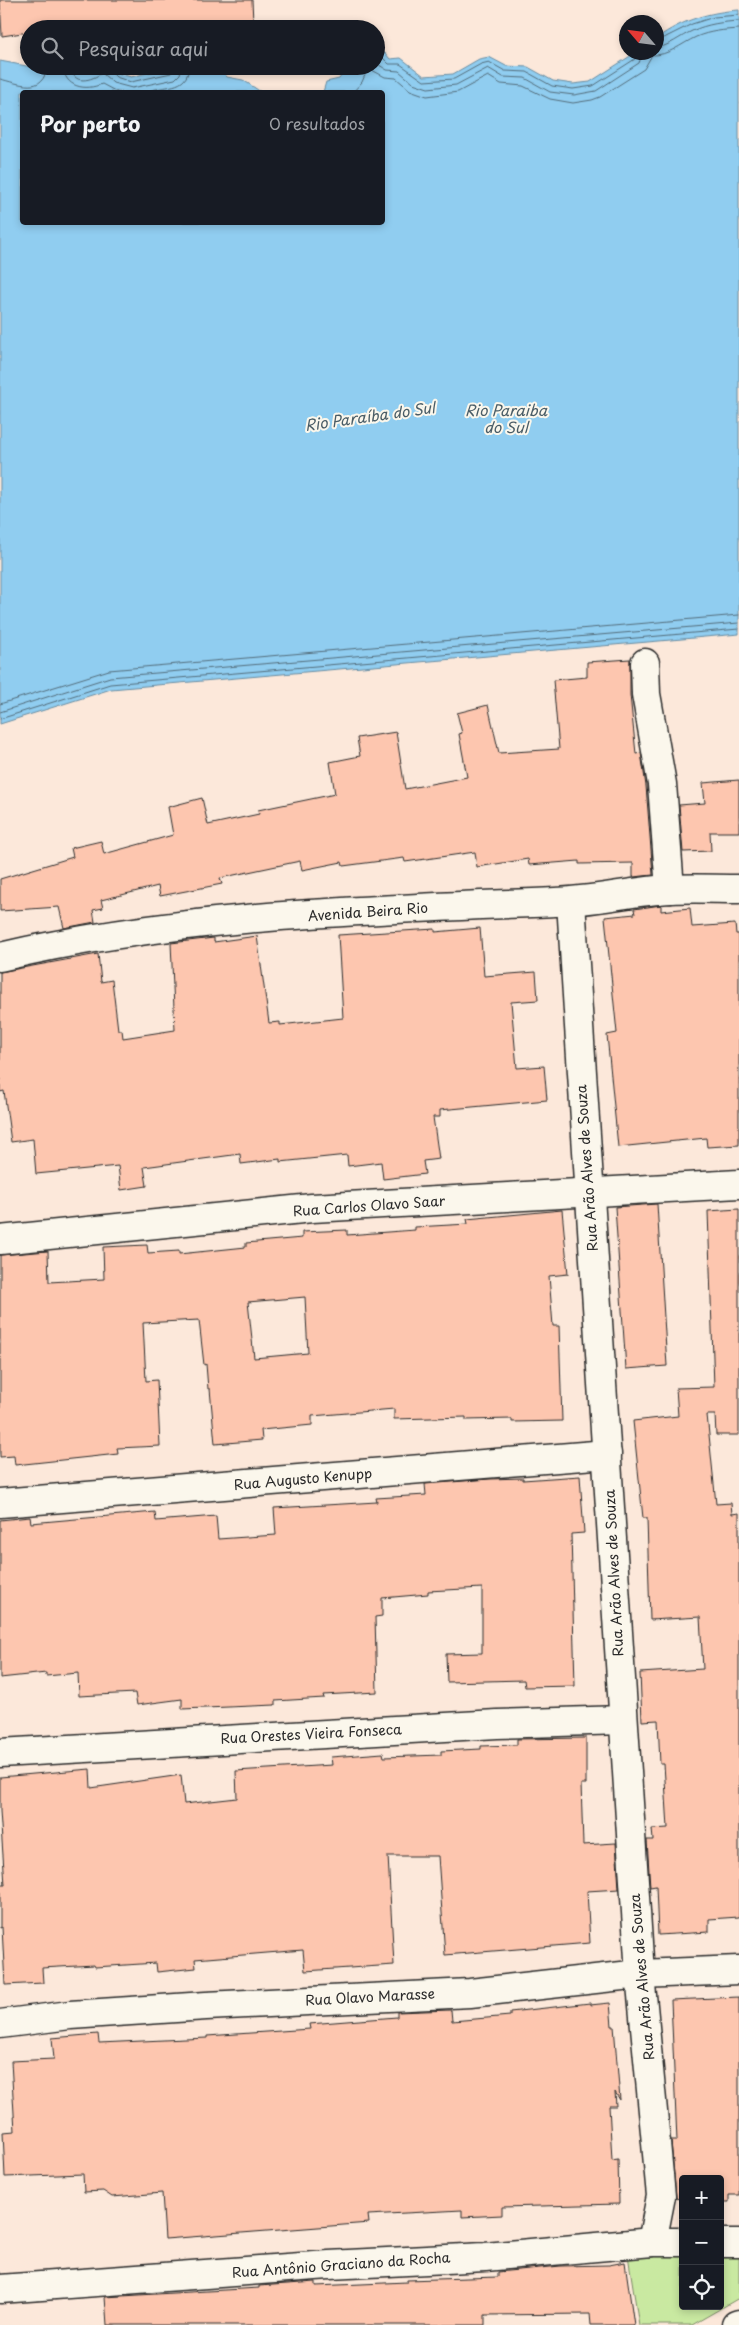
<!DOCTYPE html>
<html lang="pt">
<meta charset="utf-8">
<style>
:root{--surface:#171b24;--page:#242831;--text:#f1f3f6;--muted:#9ea1a6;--line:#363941}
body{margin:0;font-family:"Playpen Sans",sans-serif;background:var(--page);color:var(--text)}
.controls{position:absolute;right:15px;bottom:15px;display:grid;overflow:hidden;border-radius:5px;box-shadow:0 2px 8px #0003}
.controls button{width:45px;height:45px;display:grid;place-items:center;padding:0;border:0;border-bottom:1px solid var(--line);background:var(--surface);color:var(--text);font:25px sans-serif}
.compass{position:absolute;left:619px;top:15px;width:45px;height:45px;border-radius:50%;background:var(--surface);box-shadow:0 2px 8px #0003;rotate:298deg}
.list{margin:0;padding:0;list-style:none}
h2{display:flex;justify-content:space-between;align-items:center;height:65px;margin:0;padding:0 20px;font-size:21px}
h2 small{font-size:16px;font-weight:400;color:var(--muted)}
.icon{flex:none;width:28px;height:28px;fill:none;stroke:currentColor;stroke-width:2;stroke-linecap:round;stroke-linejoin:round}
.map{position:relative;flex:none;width:739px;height:2325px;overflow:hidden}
.search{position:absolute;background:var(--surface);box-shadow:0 2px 8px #0003;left:20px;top:20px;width:365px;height:55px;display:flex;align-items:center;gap:12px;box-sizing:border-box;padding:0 18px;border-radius:28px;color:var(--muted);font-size:19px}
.panel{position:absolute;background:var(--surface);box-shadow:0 2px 8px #0003;left:20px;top:90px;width:365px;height:135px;border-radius:5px}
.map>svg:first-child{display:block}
.green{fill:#c9e9a1;stroke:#7a8a66}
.water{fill:#90cdf0;stroke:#688ca1}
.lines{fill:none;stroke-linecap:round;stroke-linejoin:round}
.shore{stroke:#536c7a;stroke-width:1}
.building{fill:#fdc6af;stroke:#2b2b2b;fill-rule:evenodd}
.minor-casing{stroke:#2b2b2b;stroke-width:31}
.minor{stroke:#fbf7ec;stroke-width:28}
.labels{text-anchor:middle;stroke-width:4;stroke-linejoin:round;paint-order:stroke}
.street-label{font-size:14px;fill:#2b2b2b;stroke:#fbf7ec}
.water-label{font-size:15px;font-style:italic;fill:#495c66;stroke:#fbf7ec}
</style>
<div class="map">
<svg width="739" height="2325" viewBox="0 0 739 2325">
<rect width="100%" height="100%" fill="#fce8da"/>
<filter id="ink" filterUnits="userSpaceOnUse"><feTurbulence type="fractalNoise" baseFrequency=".02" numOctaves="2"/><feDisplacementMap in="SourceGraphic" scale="10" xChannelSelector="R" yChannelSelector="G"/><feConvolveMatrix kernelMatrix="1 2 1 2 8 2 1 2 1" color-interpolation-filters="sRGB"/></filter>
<g filter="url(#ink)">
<path class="green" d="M628 2255H683V2306H720V2255H739V2298L692 2325H639Z"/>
<path class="water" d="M739 10V634L111 689 0 724V61L32 67 77 66 88 69 96 66H112L118 73 131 77 176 66H218L227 77 243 80 261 92H22V222H382V92H323L326 82 339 79 348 66H376L378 52 385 53 390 59 401 58 424 76 453 74 479 59 489 57 506 66 528 67 553 81 573 84 590 82 635 53 656 52 657 38C682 20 709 12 739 10Z"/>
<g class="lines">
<g class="shore">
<path d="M656 42 692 24 714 17 739 15"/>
<path d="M656 48C668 47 681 36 692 31 707 24 723 22 739 21"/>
<path d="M376 56 382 57 389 64H400L424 81 454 79 481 64 489 62 505 71 527 72 552 86 573 89 593 86 635 59 637 52"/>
<path d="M376 63 387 70 399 71 413 83 428 88 456 85 488 68 503 77 525 78 550 92 574 95 596 91 639 63 643 52"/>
<path d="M63 66C64 88 86 91 102 84L117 92"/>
<path d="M71 66C72 87 92 80 102 73L113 83 132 88 175 79 180 74 182 66"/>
<path d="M109 66 110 71 116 77 131 82 171 73 175 66"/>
<path d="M0 79C18 83 44 96 47 66"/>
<path d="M146 92C163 84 188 92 189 66"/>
<path d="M353 92 362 82 368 68 385 77 396 78 410 90 427 96 458 92 488 76 501 84 523 86 550 99 573 103 592 100 600 97 644 69 652 55C668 56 681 44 696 37 710 31 724 30 739 29"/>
<path d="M0 704 109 670 739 615"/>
<path d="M0 712 110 677 739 623"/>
<path d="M0 719 110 684 739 629"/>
</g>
</g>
<g class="building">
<path d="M0 0H252L253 22 252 29H216L215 24 156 29H29V32L2 36Z"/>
<path d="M630 659V695L636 754 641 753 646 786 653 875 633 877V863L579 864V861L529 865 528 859 477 867 475 852 405 862 404 858 343 866 342 862 302 870 300 861 220 878 222 884 160 896 158 886 101 900 103 908 93 910 95 922 64 928 59 907 0 911V879L73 857 71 848 101 841 104 854 173 835 168 807 202 798 208 825 259 814 258 810 335 794 330 762 360 756 357 738 396 732 405 789 467 777 459 734 462 733 457 713 488 705 499 753 559 749 553 680 587 677V662Z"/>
<path d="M739 780V832H710L711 851 683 852 679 805 705 803 703 783Z"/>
<path d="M661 905V911L690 908 692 927 735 924 736 934H739V1145L707 1147 706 1138 618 1147 607 1035 617 1033 605 917 635 914 634 909Z"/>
<path d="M480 928 484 976 536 972 538 1000 511 1002 517 1068 544 1066 547 1100 440 1110V1117H433L439 1159 423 1161 425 1174 383 1179 381 1162 348 1166 347 1155 280 1162V1159L241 1164 240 1154 144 1167 147 1186 121 1190 118 1166 36 1174 33 1139 11 1142 4 1091 0 1092V972L98 954 101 982 112 980 118 1030H122L123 1038 175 1030 171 943 214 938V942L257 936 269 1023 280 1022V1025L343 1018 338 935 435 929V932Z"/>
<path d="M657 1204 667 1366 626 1369 615 1207Z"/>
<path d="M739 1209V1435H716L715 1415H707L716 1504 731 1503 732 1514 739 1513V1917L709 1919V1932L658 1935 656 1886 650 1887 647 1840H653L652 1829 668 1828 664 1764H660L658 1720 642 1721 640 1673 703 1669 700 1617 650 1620 647 1518H643L633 1421 678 1416 676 1388 714 1387 708 1211Z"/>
<path d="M562 1210 568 1274 549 1276 553 1326H559L562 1421 512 1422V1419L466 1420V1417L394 1419V1409L312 1416V1425L261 1430 262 1440 215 1444 210 1389H208L206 1364 204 1365 199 1320 143 1323 146 1381 157 1380 160 1446 117 1448 118 1454 15 1465 14 1456 0 1457V1255L48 1251 49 1282 104 1279 103 1247 147 1245 148 1253 179 1251V1254L246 1247V1243L302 1238V1232L347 1230V1235L415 1230V1227L468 1224 467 1219ZM305 1297 308 1353 254 1358 248 1302Z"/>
<path d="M580 1476 584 1533 571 1534 575 1686 525 1687 524 1680 447 1682 446 1654 482 1653V1588L428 1591V1594L382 1598V1616L375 1617 377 1692 323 1695 324 1698 275 1701V1705L182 1709V1699L137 1705 135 1693 79 1696 78 1673 46 1676V1673L0 1678V1520L30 1517 31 1523 155 1512 156 1521 216 1516 218 1539 276 1535 274 1508 377 1502 376 1498 426 1495 425 1484 490 1479 523 1478V1480Z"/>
<path d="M586 1738V1784H581L583 1845 616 1843 619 1889 587 1891 590 1943 445 1955 438 1856H388L394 1965 305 1971 303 1950 195 1959 196 1968 157 1972 156 1963 95 1967 94 1965 42 1968 43 1983 5 1985 2 1927 0 1928V1885H5L0 1811V1777L90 1769 91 1788 181 1775 184 1804 237 1798 236 1771 332 1765 331 1757 383 1753 384 1757 441 1755V1751L481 1749V1746L517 1745V1739Z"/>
<path d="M739 1997V2195H729V2202H720V2179H683V2200L679 2199 676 2198 671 2141H677L671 2000Z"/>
<path d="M590 2003V2005L610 2003 612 2026H614L620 2100 615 2092 616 2106H609L612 2160 618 2159 619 2204 502 2207V2215L462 2217V2210L368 2215 369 2223 165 2239 162 2193 112 2197 103 2191 84 2192 83 2174 5 2177 3 2132 15 2131 11 2061 54 2059 52 2038 98 2034 99 2043 207 2038V2036L310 2029 309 2024 397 2017V2012L451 2010 452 2021 510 2016V2012Z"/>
<path d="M625 2262 634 2325H591L590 2314 485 2315V2325H107L105 2297 259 2288V2286L316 2282V2286L407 2282V2280L498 2277V2272L561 2266 609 2265Z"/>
</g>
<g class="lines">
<g class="minor-casing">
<g id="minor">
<path d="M645 663 646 694 662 784 670 889"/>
<path d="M571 902 640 1974 661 2196 652 2242"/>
<path d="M0 957C181 914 370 910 555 902 594 901 632 891 671 889 694 888 716 889 739 889"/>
<path d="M0 1240 312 1208 739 1184"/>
<path d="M0 1503 607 1454"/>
<path d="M0 1753 497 1724 623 1720"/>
<path d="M0 2024 70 2015 206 2006 470 1993 640 1974 739 1970"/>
<path d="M720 2243H739"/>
<path d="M0 2289 329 2265 485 2257 652 2242H683"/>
<path d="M736 2325 739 2324"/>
</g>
</g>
<use href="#minor" class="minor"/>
</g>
</g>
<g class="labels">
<g class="street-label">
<text transform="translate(368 912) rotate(-4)" y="5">Avenida Beira Rio</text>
<text transform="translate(587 1168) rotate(-94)" y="5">Rua Arão Alves de Souza</text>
<text transform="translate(369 1206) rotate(-4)" y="5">Rua Carlos Olavo Saar</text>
<text transform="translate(303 1479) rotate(-5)" y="5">Rua Augusto Kenupp</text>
<text transform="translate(614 1573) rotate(-93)" y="5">Rua Arão Alves de Souza</text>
<text transform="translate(311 1734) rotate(-3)" y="5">Rua Orestes Vieira Fonseca</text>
<text transform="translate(642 1977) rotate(-95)" y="5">Rua Arão Alves de Souza</text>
<text transform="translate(370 1997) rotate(-3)" y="5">Rua Olavo Marasse</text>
<text transform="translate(341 2265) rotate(-4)" y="5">Rua Antônio Graciano da Rocha</text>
</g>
<g class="water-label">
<text x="506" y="416">Rio Paraiba<tspan x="506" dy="17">do Sul</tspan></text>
<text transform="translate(370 417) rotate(-8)" y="5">Rio Paraíba do Sul</text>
</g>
</g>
</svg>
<div class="controls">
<button>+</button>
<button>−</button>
<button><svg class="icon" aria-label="locate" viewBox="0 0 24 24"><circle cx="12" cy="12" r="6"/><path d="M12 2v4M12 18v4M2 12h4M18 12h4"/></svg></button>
</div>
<svg class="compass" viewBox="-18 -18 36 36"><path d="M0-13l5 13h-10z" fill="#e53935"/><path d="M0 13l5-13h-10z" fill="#9ea1a6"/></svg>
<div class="search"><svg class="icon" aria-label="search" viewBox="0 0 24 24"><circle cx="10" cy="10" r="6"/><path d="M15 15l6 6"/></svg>Pesquisar aqui</div>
<section class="panel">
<h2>Por perto<small>0 resultados</small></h2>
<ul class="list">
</ul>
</section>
</div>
